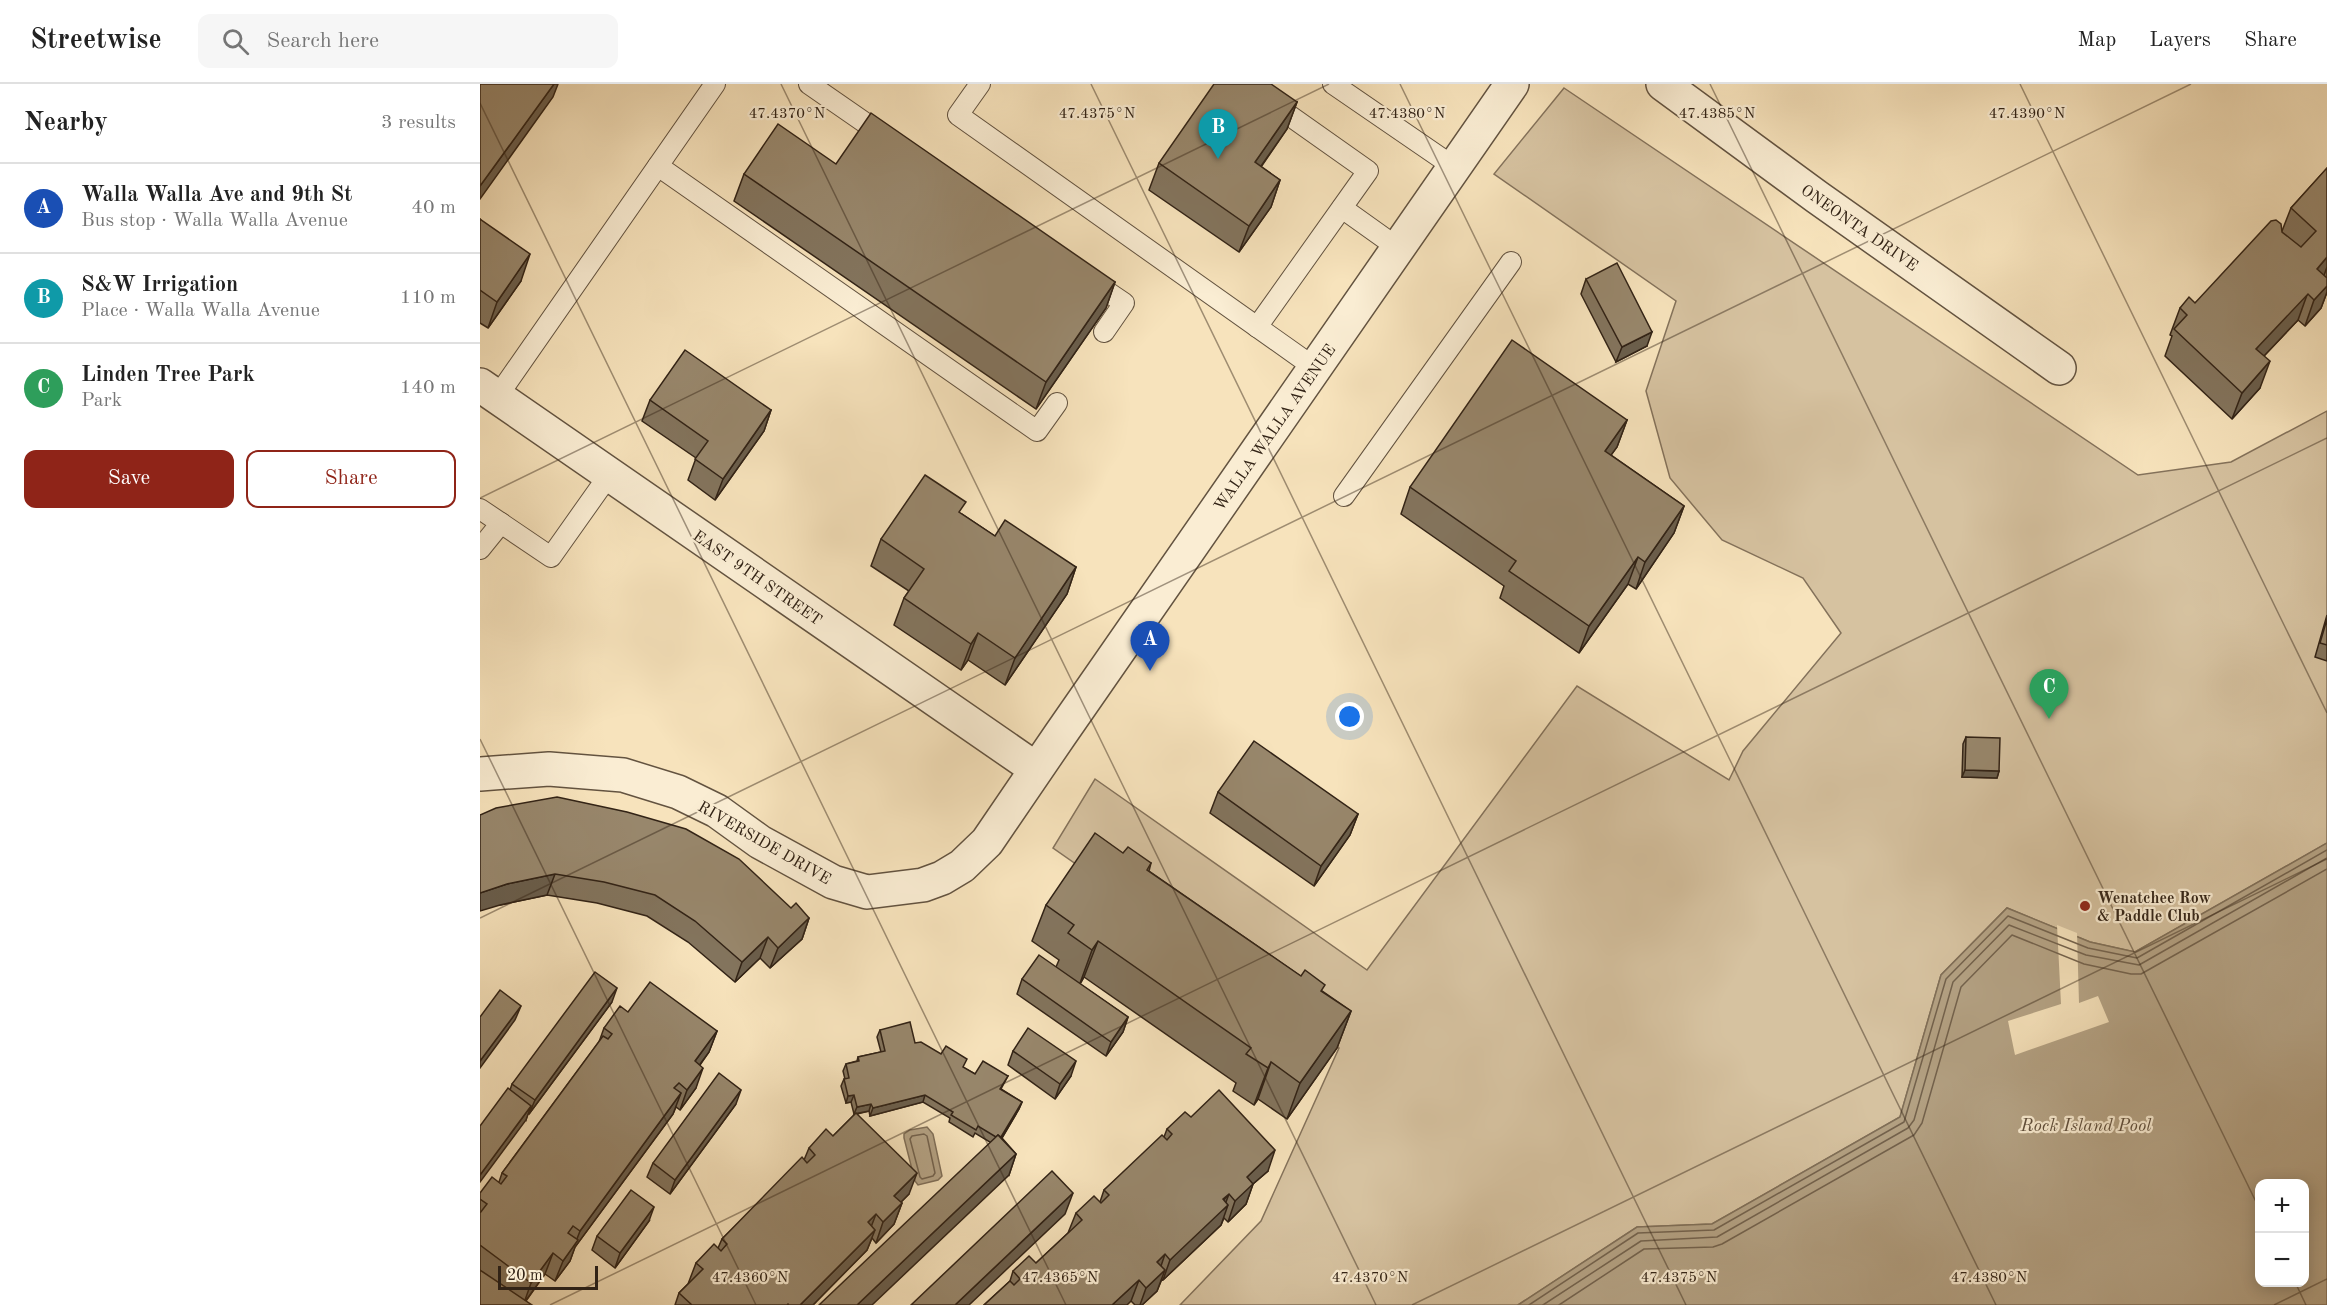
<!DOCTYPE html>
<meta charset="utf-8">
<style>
:root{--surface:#fff;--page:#f6f6f6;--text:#222;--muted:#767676;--line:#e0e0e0;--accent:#8f2418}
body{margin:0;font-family:"Old Standard TT",serif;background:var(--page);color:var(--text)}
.controls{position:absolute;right:18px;bottom:18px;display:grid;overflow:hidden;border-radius:12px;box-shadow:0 3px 15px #0003}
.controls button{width:54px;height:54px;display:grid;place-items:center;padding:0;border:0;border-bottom:2px solid var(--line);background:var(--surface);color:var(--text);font:30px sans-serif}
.scale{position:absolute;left:18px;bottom:15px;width:100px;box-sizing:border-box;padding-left:6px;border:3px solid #322316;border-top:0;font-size:16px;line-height:21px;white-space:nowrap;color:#322316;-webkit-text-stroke:4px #faedd3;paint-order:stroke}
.you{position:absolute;left:870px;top:633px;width:21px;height:21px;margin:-15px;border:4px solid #fff;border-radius:50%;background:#1a73e8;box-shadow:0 0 0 9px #1a73e833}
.badge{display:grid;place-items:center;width:39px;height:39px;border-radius:50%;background:var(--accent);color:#fff;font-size:20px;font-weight:700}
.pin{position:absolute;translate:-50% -50px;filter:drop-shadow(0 2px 3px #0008)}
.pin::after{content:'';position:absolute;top:32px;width:21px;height:18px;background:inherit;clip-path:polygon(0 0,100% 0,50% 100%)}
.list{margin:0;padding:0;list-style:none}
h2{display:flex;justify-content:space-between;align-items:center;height:78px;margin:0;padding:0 24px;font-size:26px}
h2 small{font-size:20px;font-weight:400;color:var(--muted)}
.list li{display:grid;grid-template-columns:39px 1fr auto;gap:18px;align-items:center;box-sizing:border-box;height:90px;padding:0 24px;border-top:2px solid var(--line)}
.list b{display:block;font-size:22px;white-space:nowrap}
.list p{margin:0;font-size:20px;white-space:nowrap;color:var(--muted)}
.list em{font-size:20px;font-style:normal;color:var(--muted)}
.actions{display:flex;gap:12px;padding:18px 24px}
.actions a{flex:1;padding:14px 0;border:2px solid var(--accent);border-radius:12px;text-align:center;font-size:21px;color:var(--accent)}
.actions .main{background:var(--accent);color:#fff}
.icon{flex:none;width:33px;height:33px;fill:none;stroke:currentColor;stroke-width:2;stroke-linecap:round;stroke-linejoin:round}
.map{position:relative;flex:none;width:1847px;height:1221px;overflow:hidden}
header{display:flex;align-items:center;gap:36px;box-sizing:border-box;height:84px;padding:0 30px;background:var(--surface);border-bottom:2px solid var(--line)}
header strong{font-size:28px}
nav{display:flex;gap:33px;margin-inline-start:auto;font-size:21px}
.search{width:420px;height:54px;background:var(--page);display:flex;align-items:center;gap:15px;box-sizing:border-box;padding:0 21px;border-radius:12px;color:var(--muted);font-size:22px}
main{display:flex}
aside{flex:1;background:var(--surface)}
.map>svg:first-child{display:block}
.green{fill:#d6c2a0;stroke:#84725b;stroke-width:1.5}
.water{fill:#b4a284;stroke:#806f58;stroke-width:1.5;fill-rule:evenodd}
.pier{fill:#f7e3bc}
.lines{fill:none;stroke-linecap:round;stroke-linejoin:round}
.shore{stroke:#73624d;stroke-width:1.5}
.service-casing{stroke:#635340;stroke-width:22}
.minor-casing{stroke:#635340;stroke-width:36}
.tertiary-casing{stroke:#635340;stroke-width:36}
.service{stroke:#faedd3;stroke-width:20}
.minor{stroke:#faedd3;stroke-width:33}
.tertiary{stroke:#faedd3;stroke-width:33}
.wall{fill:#83745d;stroke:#322316;stroke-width:1.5}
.shaded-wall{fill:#6a5e4c;stroke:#322316;stroke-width:1.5}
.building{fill:#98876c;stroke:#322316;stroke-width:1.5}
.ticks{fill:none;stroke:#322316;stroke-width:1.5;stroke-opacity:0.45}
.poi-dot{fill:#8f2418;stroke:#faedd3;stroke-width:2}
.labels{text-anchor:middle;stroke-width:4.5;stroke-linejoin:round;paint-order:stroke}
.street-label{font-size:16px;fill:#322316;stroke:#faedd3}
.poi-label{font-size:16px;font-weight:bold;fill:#322316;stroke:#faedd3;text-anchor:start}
.water-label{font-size:18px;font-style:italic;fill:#604f3c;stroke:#faedd3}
.ticks-label{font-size:15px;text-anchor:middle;fill:#322316;stroke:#faedd3;stroke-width:4.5;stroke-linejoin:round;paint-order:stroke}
</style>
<header>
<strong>Streetwise</strong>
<div class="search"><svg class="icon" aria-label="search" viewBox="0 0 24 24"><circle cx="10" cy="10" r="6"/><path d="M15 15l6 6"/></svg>Search here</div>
<nav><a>Map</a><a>Layers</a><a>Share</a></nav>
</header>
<main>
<aside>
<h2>Nearby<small>3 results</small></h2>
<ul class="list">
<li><span class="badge" style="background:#1a4fb4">A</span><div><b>Walla Walla Ave and 9th St</b><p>Bus stop · Walla Walla Avenue</p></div><em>40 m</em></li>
<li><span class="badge" style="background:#0f9aa8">B</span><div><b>S&amp;W Irrigation</b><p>Place · Walla Walla Avenue</p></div><em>110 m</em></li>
<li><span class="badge" style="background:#2e9e5b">C</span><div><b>Linden Tree Park</b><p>Park</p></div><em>140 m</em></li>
</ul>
<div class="actions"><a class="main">Save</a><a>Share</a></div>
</aside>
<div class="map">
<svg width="1847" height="1221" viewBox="0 0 1847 1221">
<rect width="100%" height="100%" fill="#f7e3bc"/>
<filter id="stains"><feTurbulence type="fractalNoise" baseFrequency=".00333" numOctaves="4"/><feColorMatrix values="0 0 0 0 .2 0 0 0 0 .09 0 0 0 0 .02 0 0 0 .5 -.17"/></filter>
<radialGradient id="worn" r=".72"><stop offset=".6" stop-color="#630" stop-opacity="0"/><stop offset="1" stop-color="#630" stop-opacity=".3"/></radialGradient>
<path class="green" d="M1084 4 1658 391 1751 378 1847 327V759L1655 868 1610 858 1527 824 1461 891 1420 1033 1232 1140 1157 1143 1038 1221H700L781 1137 859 964 573 764 615 695 887 886 1097 602 1249 696 1263 667 1361 549 1323 494 1242 456 1190 394 1166 307 1196 217 1014 90Z"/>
<g class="water">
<path d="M1847 759V1221H1038L1157 1143 1232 1140 1420 1033 1461 891 1527 824 1610 858 1655 868ZM1780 1100H1824V1198H1780Z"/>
<path d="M447 1043 453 1050 462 1092 458 1096 438 1101 435 1097 424 1054V1050L430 1046Z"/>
</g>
<path class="pier" d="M1577 841 1597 849 1599 919 1618 912 1629 938 1535 971 1528 937 1581 920Z"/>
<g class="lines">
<g class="shore">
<path d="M444 1050 447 1052 455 1089 453 1092 442 1095 440 1093 430 1055 432 1052Z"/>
<path d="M1049 1221 1158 1149 1234 1146 1424 1038 1466 895 1528 832 1608 864 1657 874 1847 766"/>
<path d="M1063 1221 1161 1157 1237 1153 1428 1044 1434 1036 1473 898 1529 841 1606 871 1659 881 1847 774"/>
<path d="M1079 1221 1164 1165 1233 1163 1242 1160 1434 1051 1442 1039 1481 903 1532 851 1604 880 1651 890H1661L1847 785"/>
</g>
<g class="service-casing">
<g id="service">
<path d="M329 0 407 54"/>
<path d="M500 0 478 31 835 284"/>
<path d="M765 0 888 87 777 243"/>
<path d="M853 0 974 83"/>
<path d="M178 82 557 347 577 319"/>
<path d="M862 124 918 164"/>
<path d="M610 196 644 219 624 248"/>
<path d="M17 313 235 0"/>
<path d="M864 412 1031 178"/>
<path d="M0 425 71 473 129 391"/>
<path d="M0 465 21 439"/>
</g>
</g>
<g class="minor-casing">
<path id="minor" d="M1183 0 1337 113 1579 284"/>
</g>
<g class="tertiary-casing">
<g id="tertiary">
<path d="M0 301 556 685"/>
<path d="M0 690 69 685 143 691 198 708 237 727 280 758 353 798 387 808 443 801 462 794 482 782 507 758 580 651 1032 0"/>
</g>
</g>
<use href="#service" class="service"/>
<use href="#minor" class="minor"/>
<use href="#tertiary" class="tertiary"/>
</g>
<g class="wall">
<path d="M817 18 807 45 781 83 800 96 791 123 759 168 669 106 679 79Z"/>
<path d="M356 80 635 198 626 224 556 325 254 117 264 90Z"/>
<path d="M1847 84V208L1841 224 1825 242 1818 236 1784 272 1780 304 1752 335 1685 272 1692 252 1690 251 1700 224 1715 219 1802 147 1811 124Z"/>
<path d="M0 135 41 197 8 244 0 239Z"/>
<path d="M1106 195 1167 262 1136 278 1101 210Z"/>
<path d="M170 316 291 326 284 347 235 416 208 396 216 374 162 337Z"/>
<path d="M1147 336 1137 363 1131 371 1204 422 1194 449 1156 505 1148 500 1099 569 1020 514 1024 502 921 430 930 403Z"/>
<path d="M482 430 515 452 596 483 587 510 525 601 488 576 481 586 414 541 424 514 429 507 391 482 401 455Z"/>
<path d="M1847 531V577L1835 573Z"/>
<path d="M1486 653 1519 687 1517 694 1482 693 1483 660Z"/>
<path d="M738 708 878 730 870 751 834 802 730 729Z"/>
<path d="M0 731 311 824 329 834 322 855 290 884 280 874 255 898 208 858 167 832 117 819 67 811 20 821Z"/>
<path d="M643 769 671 779 669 787 871 927 857 964 807 1035 778 1015 774 1021 753 1007 756 999 604 893 600 900 648 933 643 948 626 972 537 910 542 895 576 883 579 876 552 857 566 821Z"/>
<path d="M132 918 49 1030 48 1029 46 1036 30 1006 32 1000Z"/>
<path d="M148 928 237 947 229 968 220 981 216 1004 200 1026 196 1023 193 1030 95 1163 90 1177 75 1197 65 1190 46 1217 0 1221V1109L19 1098 22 1089 119 958 124 944Z"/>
<path d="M400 946 435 959 484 984 495 990 528 992 521 1005 542 1018 539 1025 522 1054 536 1070 529 1091 510 1058 495 1049 493 1053 469 1038 470 1034 443 1018 390 1032 389 1027 377 1030 429 1110 421 1118 422 1119 414 1140 396 1159 392 1154 387 1166 333 1221H195L199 1209 208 1200 216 1179 238 1164 242 1155 324 1076 329 1064 353 1052 375 1030H374L371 1018 366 1019 361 1002 364 995H365L363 987 366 980 377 977 378 973 401 968 397 953Z"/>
<path d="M533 967 591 992 575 1015 528 981Z"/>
<path d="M256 1020 190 1110 167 1093 173 1079Z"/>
<path d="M711 1033 788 1087 773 1100 766 1120 748 1138 744 1134 741 1141 683 1196 682 1195 677 1207 662 1221H655L651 1217 504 1221 530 1197 533 1187 556 1179 588 1149 596 1129 620 1118 624 1106 684 1053 687 1045Z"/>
<path d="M169 1137 135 1184 112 1166 117 1152Z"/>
</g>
<g class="shaded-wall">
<path d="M74 0H78L73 13 0 115V102Z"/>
<path d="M817 18 807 45 765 105 775 78Z"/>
<path d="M800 96 791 123 759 168 769 142Z"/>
<path d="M50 170 41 197 8 244 17 218Z"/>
<path d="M1847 173V183L1843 194 1827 211 1818 236 1766 291 1776 265 1837 185Z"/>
<path d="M635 198 626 224 556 325 566 298Z"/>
<path d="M1847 202V208L1841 224 1825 242 1834 216Z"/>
<path d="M1172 248 1167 262 1136 278 1142 263Z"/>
<path d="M1790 277 1780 304 1752 335 1762 309Z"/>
<path d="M291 326 284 347 235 416 243 395Z"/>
<path d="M1147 336 1137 363 1115 393 1125 367Z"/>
<path d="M1204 422 1194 449 1156 505 1165 478Z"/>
<path d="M1158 473 1148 500 1099 569 1109 542Z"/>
<path d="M596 483 587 510 525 601 535 574Z"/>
<path d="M498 549 488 576 481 586 491 560Z"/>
<path d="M1485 686 1519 687 1517 694 1482 693Z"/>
<path d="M878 730 870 751 834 802 841 782Z"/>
<path d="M75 790 67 811 20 821 0 827V809L27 800Z"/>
<path d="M329 834 322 855 290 884 298 864Z"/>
<path d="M288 853 280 874 255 898 262 878Z"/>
<path d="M618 857 604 893 599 902 612 866Z"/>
<path d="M137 904 132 918 49 1030 55 1016Z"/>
<path d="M41 922 35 936 0 984V977Z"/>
<path d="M871 927 857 964 807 1035 820 999Z"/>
<path d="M648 933 643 948 626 972 631 958Z"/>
<path d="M237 947 229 968 207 998 215 977Z"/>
<path d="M596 977 591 992 575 1015 580 1000Z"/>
<path d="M791 978 778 1015 774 1021 788 984Z"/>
<path d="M223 984 216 1004 200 1026 207 1006Z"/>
<path d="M261 1006 256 1020 190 1110 195 1096Z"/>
<path d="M201 1009 193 1030 95 1163 90 1177 75 1197 83 1177 95 1160 100 1147Z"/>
<path d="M374 1011 371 1018 366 1019 368 1012Z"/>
<path d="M445 1011 443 1018 390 1032 393 1024Z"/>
<path d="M542 1018 539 1025 517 1062 519 1055Z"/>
<path d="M391 1020 389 1027 374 1030 377 1023Z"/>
<path d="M51 1022 46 1036 0 1098V1091Z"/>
<path d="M795 1066 788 1087 773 1100 766 1120 748 1138 755 1117 767 1093Z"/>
<path d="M536 1070 529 1091 392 1221H377Z"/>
<path d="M437 1089 429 1110 406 1133 414 1112Z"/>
<path d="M593 1109 585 1130 489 1221H475Z"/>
<path d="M749 1110 743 1126 748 1121 741 1141 683 1196 690 1176Z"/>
<path d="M422 1119 414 1140 396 1159 403 1138Z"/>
<path d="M174 1123 169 1137 135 1184 140 1169Z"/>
<path d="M396 1130 388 1151V1138Z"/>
<path d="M395 1146 387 1166 333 1221H320Z"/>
<path d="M73 1169 65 1190 44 1219 51 1199Z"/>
<path d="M685 1170 678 1191 677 1178Z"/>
<path d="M685 1186 677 1207 662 1221H660L666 1204Z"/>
<path d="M659 1196 651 1217 647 1221H632Z"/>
</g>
<g class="building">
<path d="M0 0H74L0 102Z"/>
<path d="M734 0H791L817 18 775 78 800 96 769 142 679 79Z"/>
<path d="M391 29 635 198 566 298 264 90 298 40 356 80Z"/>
<path d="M1847 84V173L1837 185 1847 194V202L1834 216 1828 210 1776 265 1790 277 1762 309 1694 245 1707 231 1700 224 1709 213 1715 219 1791 137 1796 136 1801 140 1802 148 1821 163 1836 147 1811 124Z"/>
<path d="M0 135 50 170 17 218 0 206Z"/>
<path d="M1137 179 1172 248 1142 263 1106 195Z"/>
<path d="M1032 256 1147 336 1125 367 1204 422 1165 478 1158 473 1109 542 1029 487 1036 477 930 403Z"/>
<path d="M205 266 291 326 243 395 215 375 228 357 170 316Z"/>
<path d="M445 391 486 418 479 428 515 452 525 436 596 483 535 574 498 549 491 560 424 514 444 485 401 455Z"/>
<path d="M1847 535V561L1840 559Z"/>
<path d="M1486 653 1520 654 1519 687 1485 686Z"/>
<path d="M774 657 878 730 841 782 738 708Z"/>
<path d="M77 713 147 728 206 745 259 775 311 824 316 819 329 834 298 864 288 853 262 878 215 837 175 811 124 798 75 790 27 800 0 809V731L16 724Z"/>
<path d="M615 749 643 769 648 763 671 779 667 786 821 892 825 886 845 901 841 907 871 927 820 999 791 978 788 984 766 970 771 964 618 857 612 866 588 849 594 841 566 821Z"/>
<path d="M559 871 648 933 631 958 542 895Z"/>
<path d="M115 888 137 904 55 1016 32 1000Z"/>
<path d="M170 898 237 947 215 977 223 984 207 1006 199 999 194 1004 201 1009 100 1147 93 1142 88 1149 98 1156 83 1177 73 1169 51 1199 0 1161V1129L7 1120 0 1115V1109L12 1093 21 1100 27 1092 22 1089 123 952 128 955 132 950 124 944 140 922 148 928Z"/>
<path d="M20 906 41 922 0 977V933Z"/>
<path d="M430 938 435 959 441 958 461 970 466 962 487 975 483 983 495 990 503 977 528 992 520 1005 542 1018 521 1053 518 1051 516 1053 498 1042 496 1046 471 1031 473 1028 445 1011 393 1024 391 1020 377 1023 374 1011 368 1012 364 995 369 994 366 980 379 977 378 973 405 967 400 946Z"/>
<path d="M548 944 596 977 580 1000 533 967Z"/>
<path d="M239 989 261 1006 195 1096 173 1079Z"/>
<path d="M28 1004 51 1022 0 1091V1042Z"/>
<path d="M739 1006 795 1066 767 1093 773 1100 755 1117 749 1110 743 1115 748 1121 690 1176 685 1170 677 1178 685 1186 666 1204 659 1196 632 1221H504L530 1197 534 1201 540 1195 533 1187 549 1172 556 1179 602 1136 596 1129 614 1112 621 1119 629 1111 624 1106 682 1051 687 1056 692 1050 687 1045 705 1028 711 1033Z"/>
<path d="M376 1029 437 1089 414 1112 422 1119 403 1138 396 1130 388 1138 395 1146 320 1221H309L308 1220 307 1221H212L199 1209 223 1185 216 1179 234 1160 241 1167 247 1160 242 1155 322 1073 327 1079 335 1071 329 1064 346 1045 353 1052Z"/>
<path d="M518 1051 536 1070 377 1221H339Z"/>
<path d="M572 1087 593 1109 475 1221H431Z"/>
<path d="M151 1106 174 1123 140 1169 117 1152Z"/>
<path d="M0 1186 52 1221H0Z"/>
</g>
<path class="ticks" d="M301 0 896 1221M611 0 1206 1221M920 0 1516 1221M1230 0 1780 1126M1540 0 1847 629M0 19 586 1221M0 414 849 0M0 655 276 1221M0 834 1711 0M1815 1198 1826 1221M70 1221 1847 354M932 1221 1847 775M1794 1221 1847 1195"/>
<circle class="poi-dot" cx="1605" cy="822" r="6"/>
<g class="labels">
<g class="street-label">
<text transform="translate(1380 143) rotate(35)" y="6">ONEONTA DRIVE</text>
<text transform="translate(794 343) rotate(-55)" y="6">WALLA WALLA AVENUE</text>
<text transform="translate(278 493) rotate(35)" y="6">EAST 9TH STREET</text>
<text transform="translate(285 758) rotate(30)" y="6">RIVERSIDE DRIVE</text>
</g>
<g class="poi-label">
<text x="1617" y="819">Wenatchee Row<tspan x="1617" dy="18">&amp; Paddle Club</tspan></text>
</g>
<g class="water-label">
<text x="1606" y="1047">Rock Island Pool</text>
</g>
</g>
<g class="ticks-label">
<text x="1547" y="34">47.4390°N</text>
<text x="307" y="34">47.4370°N</text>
<text x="617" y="34">47.4375°N</text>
<text x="927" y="34">47.4380°N</text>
<text x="1237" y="34">47.4385°N</text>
<text x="270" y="1198">47.4360°N</text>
<text x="580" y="1198">47.4365°N</text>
<text x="890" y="1198">47.4370°N</text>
<text x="1199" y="1198">47.4375°N</text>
<text x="1509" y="1198">47.4380°N</text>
</g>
<rect width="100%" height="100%" filter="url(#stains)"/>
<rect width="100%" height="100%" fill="url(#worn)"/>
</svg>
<div class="controls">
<button>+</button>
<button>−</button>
</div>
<div class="scale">20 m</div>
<div class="you"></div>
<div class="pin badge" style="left:670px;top:587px;background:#1a4fb4">A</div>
<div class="pin badge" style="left:738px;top:75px;background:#0f9aa8">B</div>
<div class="pin badge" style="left:1569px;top:635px;background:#2e9e5b">C</div>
</div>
</main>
